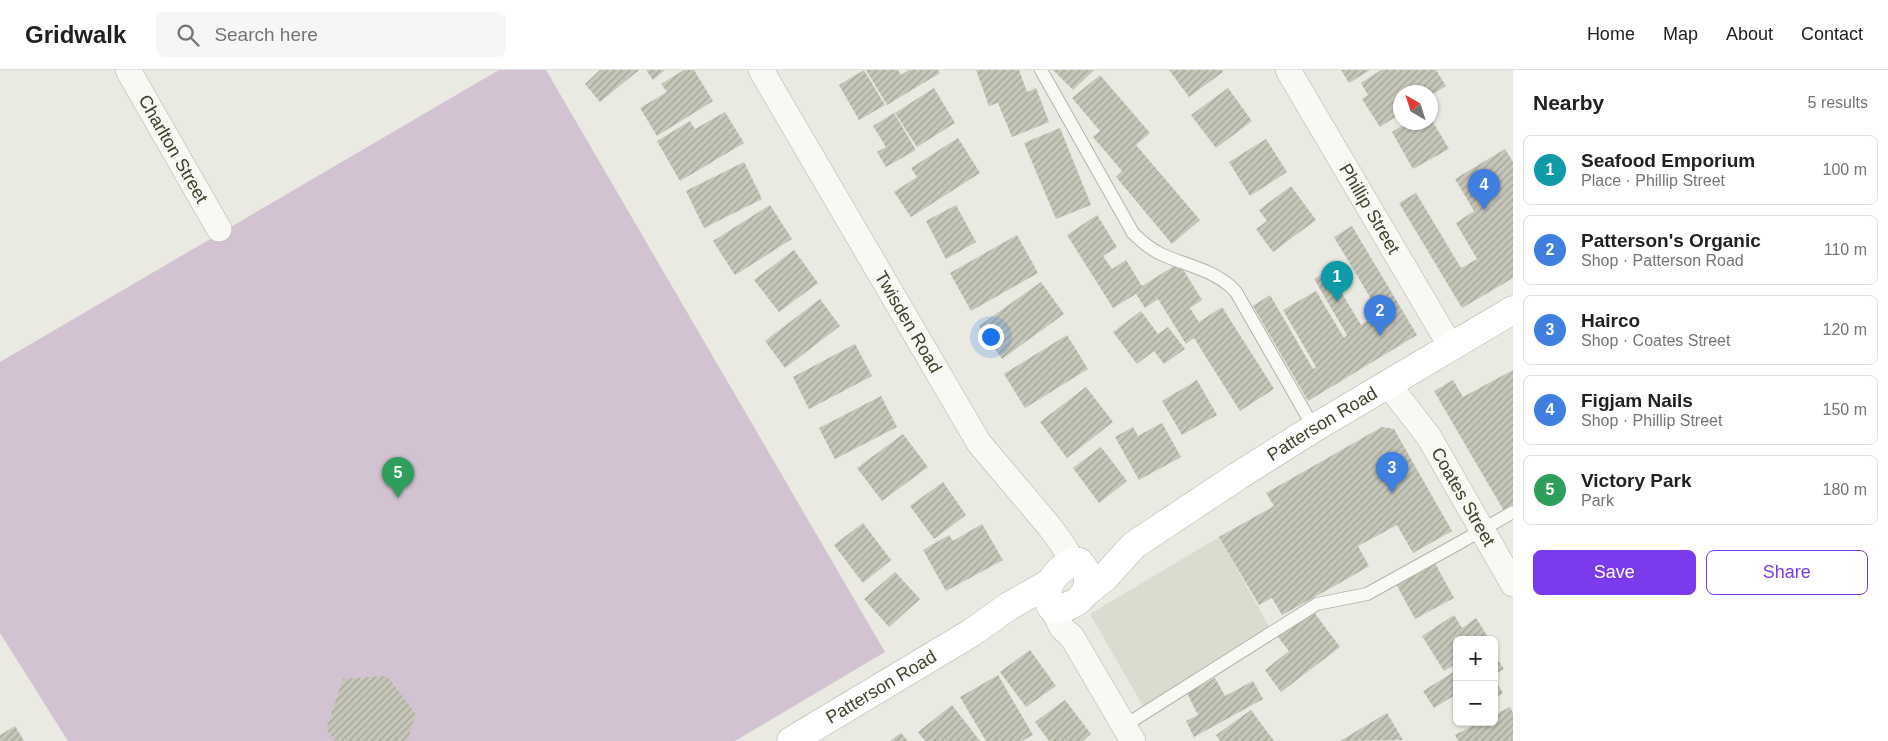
<!DOCTYPE html>
<meta charset="utf-8">
<style>
:root{--surface:#fff;--page:#f6f6f6;--text:#202124;--muted:#757577;--line:#e0e0e0;--accent:#7c3aed}
body{margin:0;font-family:Arial,sans-serif;background:var(--page);color:var(--text)}
.controls{position:absolute;right:15px;bottom:15px;display:grid;overflow:hidden;border-radius:8px;box-shadow:0 1px 4px #0004}
.controls button{width:45px;height:45px;display:grid;place-items:center;padding:0;border:0;border-bottom:1px solid var(--line);background:var(--surface);color:var(--text);font:25px sans-serif}
.compass{position:absolute;left:1393px;top:15px;width:45px;height:45px;border-radius:50%;background:var(--surface);box-shadow:0 1px 4px #0004;rotate:321deg}
.you{position:absolute;left:990px;top:266px;width:18px;height:18px;margin:-12px;border:4px solid #fff;border-radius:50%;background:#1a73e8;box-shadow:0 0 0 8px #1a73e833}
.badge{display:grid;place-items:center;width:32px;height:32px;border-radius:50%;background:var(--accent);color:#fff;font-size:16px;font-weight:700}
.pin{position:absolute;translate:-50% -41px;filter:drop-shadow(0 1px 2px #0008)}
.pin::after{content:'';position:absolute;top:26px;width:18px;height:15px;background:inherit;clip-path:polygon(0 0,100% 0,50% 100%)}
.list{margin:0;padding:0;list-style:none}
h2{display:flex;justify-content:space-between;align-items:center;height:65px;margin:0;padding:0 20px;font-size:21px}
h2 small{font-size:16px;font-weight:400;color:var(--muted)}
.list li{display:grid;grid-template-columns:32px 1fr auto;gap:15px;align-items:center;box-sizing:border-box;height:70px;margin:0 10px 10px;padding:0 10px;border:1px solid var(--line);border-radius:8px}
.list b{display:block;font-size:19px;white-space:nowrap}
.list p{margin:0;font-size:16px;white-space:nowrap;color:var(--muted)}
.list em{font-size:16px;font-style:normal;color:var(--muted)}
.actions{display:flex;gap:10px;padding:15px 20px}
.actions a{flex:1;padding:11px 0;border:1px solid var(--accent);border-radius:8px;text-align:center;font-size:18px;color:var(--accent)}
.actions .main{background:var(--accent);color:#fff}
.icon{flex:none;width:28px;height:28px;fill:none;stroke:currentColor;stroke-width:2;stroke-linecap:round;stroke-linejoin:round}
.map{position:relative;flex:none;width:1513px;height:671px;overflow:hidden}
header{display:flex;align-items:center;gap:30px;box-sizing:border-box;height:70px;padding:0 25px;background:var(--surface);border-bottom:1px solid var(--line)}
header strong{font-size:24px}
nav{display:flex;gap:28px;margin-inline-start:auto;font-size:18px}
.search{width:350px;height:45px;background:var(--page);display:flex;align-items:center;gap:12px;box-sizing:border-box;padding:0 18px;border-radius:8px;color:var(--muted);font-size:19px}
main{display:flex}
aside{flex:1;background:var(--surface)}
.map>svg:first-child{display:block}
.built{fill:#dbdbd0}
.park{fill:#d3c3d2}
.building{fill:url(#building-hatch)}
.lines{fill:none;stroke-linecap:round;stroke-linejoin:round}
.lane-casing{stroke:#b4b3a7;stroke-width:14}
.street-casing{stroke:#b4b3a7;stroke-width:26}
.secondary-casing{stroke:#b4b3a7;stroke-width:29}
.lane{stroke:#f8f8f4;stroke-width:12}
.street{stroke:#f8f8f4;stroke-width:25}
.secondary{stroke:#fff;stroke-width:28}
.labels{text-anchor:middle;stroke-width:4;stroke-linejoin:round;paint-order:stroke}
.street-label{font-size:18px;fill:#41402a;stroke:#f7f7f1}
</style>
<header>
<strong>Gridwalk</strong>
<div class="search"><svg class="icon" aria-label="search" viewBox="0 0 24 24"><circle cx="10" cy="10" r="6"/><path d="M15 15l6 6"/></svg>Search here</div>
<nav><a>Home</a><a>Map</a><a>About</a><a>Contact</a></nav>
</header>
<main>
<div class="map">
<svg width="1513" height="671" viewBox="0 0 1513 671">
<defs>
<pattern id="building-hatch" width="6" height="6" patternUnits="userSpaceOnUse" patternTransform="scale(1.25)"><rect width="6" height="6" fill="#c6c6b9"/><path d="M-1 1l2-2M0 6l6-6M5 7l2-2" fill="none" stroke="#a2a297"/></pattern>
</defs>
<rect width="100%" height="100%" fill="#eae9e2"/>
<path class="built" d="M1219 467 1271 560 1143 636 1090 544Z"/>
<path class="park" d="M499 0H546L885 582 735 671H68L0 563V292Z"/>
<g class="building">
<path d="M600 0H639L600 32 585 14Z"/>
<path d="M646 0H665L653 10Z"/>
<path d="M684 0H694L713 31 657 66 640 38 667 22 661 14Z"/>
<path d="M864 0 885 35 859 50 839 15Z"/>
<path d="M866 0H898L901 5 909 0H938L940 3 887 35Z"/>
<path d="M976 0H1019L1027 22 1036 18 1049 52 1012 67 998 33 989 36Z"/>
<path d="M1053 0H1094L1073 20Z"/>
<path d="M1169 0H1222L1223 2 1189 27Z"/>
<path d="M1341 0H1370L1349 13Z"/>
<path d="M1381 0H1436L1446 16 1430 26V22H1400V44L1380 57 1362 29 1368 25 1361 13Z"/>
<path d="M1100 5 1150 63 1136 75 1200 150 1172 174 1116 107 1122 101 1093 67 1100 61 1072 28Z"/>
<path d="M934 18 955 53 917 77 895 43Z"/>
<path d="M1228 18 1252 51 1216 78 1191 45Z"/>
<path d="M725 42 744 73 680 111 657 71 690 51 695 59Z"/>
<path d="M894 43 916 80 886 97 877 82 886 77 873 56Z"/>
<path d="M1430 47 1449 79 1413 99 1392 62 1408 52H1430Z"/>
<path d="M1060 58 1091 135 1056 149 1024 73Z"/>
<path d="M958 68 980 103 911 147 894 122 917 107 911 98Z"/>
<path d="M1266 69 1287 102 1250 126 1229 92Z"/>
<path d="M1505 79 1513 92V208L1462 238 1399 133 1416 123 1461 198 1477 189 1480 194 1456 153 1474 141 1455 109Z"/>
<path d="M744 92 762 129 704 158 686 121Z"/>
<path d="M1291 116 1316 150 1273 182 1256 159 1267 151 1259 140Z"/>
<path d="M770 135 792 169 735 205 713 171Z"/>
<path d="M956 135 976 172 946 189 926 151Z"/>
<path d="M1097 145 1117 177 1103 186 1112 199 1126 190 1142 216 1179 193 1202 230 1190 238 1199 252 1222 237 1274 319 1240 341 1194 268 1186 274 1158 229 1145 238 1136 224 1113 238 1067 165Z"/>
<path d="M1352 156 1417 265 1308 331 1253 236 1270 225 1313 299 1316 297 1283 240 1316 221 1344 268 1347 265 1314 209 1328 200 1361 255 1380 244 1334 167Z"/>
<path d="M1017 165 1038 203 971 241 950 203Z"/>
<path d="M794 180 818 213 779 242 754 210Z"/>
<path d="M1041 212 1064 244 1002 289 979 256Z"/>
<path d="M820 229 840 256 785 298 765 271Z"/>
<path d="M1141 241 1158 264 1168 257 1185 279 1164 294 1154 281 1137 294 1113 262Z"/>
<path d="M1067 265 1088 299 1025 338 1004 304Z"/>
<path d="M855 274 872 306 809 339 793 307Z"/>
<path d="M1513 300V436L1504 441 1434 321 1453 310 1463 327Z"/>
<path d="M1197 310 1217 345 1182 365 1162 331Z"/>
<path d="M1086 317 1113 352 1067 388 1040 352Z"/>
<path d="M881 326 897 357 835 389 819 358Z"/>
<path d="M1162 353 1181 387 1139 410 1115 367 1133 357 1138 366Z"/>
<path d="M1382 357 1394 359 1452 461 1413 483 1397 455 1358 476 1369 496 1347 509 1282 545 1272 528 1259 535 1219 467 1274 436 1266 423Z"/>
<path d="M903 364 928 397 882 431 857 398Z"/>
<path d="M1101 377 1127 411 1099 433 1073 398Z"/>
<path d="M943 412 966 445 934 469 910 436Z"/>
<path d="M863 453 891 490 863 513 834 475Z"/>
<path d="M982 454 1003 490 946 521 923 480 949 465 953 471Z"/>
<path d="M1435 493 1454 528 1415 549 1396 514Z"/>
<path d="M895 502 920 529 889 557 864 529Z"/>
<path d="M1313 541 1340 577 1281 622 1265 600 1289 581 1278 567Z"/>
<path d="M1454 545 1462 558 1476 548 1490 570H1457V593L1444 601 1422 566Z"/>
<path d="M1030 580 1056 616 1026 637 1000 602Z"/>
<path d="M1494 584 1504 599 1494 605Z"/>
<path d="M1457 600V628L1455 625 1434 638 1423 621Z"/>
<path d="M998 605 1033 665 1022 671H986L960 627Z"/>
<path d="M387 606 416 644 407 671H336L326 660 343 609Z"/>
<path d="M1215 608 1225 626 1253 611 1263 629 1194 667 1186 651 1198 645 1187 623Z"/>
<path d="M1494 609 1503 623 1494 629Z"/>
<path d="M1065 630 1091 664 1083 671H1049L1035 652Z"/>
<path d="M952 635 980 671H925L918 662Z"/>
<path d="M1510 637 1513 643V671H1458L1455 665 1480 652H1494V645Z"/>
<path d="M1251 640 1274 671H1220L1216 665Z"/>
<path d="M1387 643 1403 670 1340 671Z"/>
<path d="M15 656 24 671H0V665Z"/>
<path d="M901 663 908 671H890Z"/>
</g>
<g class="lines">
<g class="lane-casing">
<g id="lane">
<path d="M1041 0 1133 163C1141 171 1150 179 1161 184 1186 196 1217 200 1236 222L1314 358"/>
<path d="M1124 656 1317 534 1367 524 1461 472 1513 442"/>
</g>
</g>
<g class="street-casing">
<g id="street">
<path id="s1" d="M128 0 219 159"/>
<path id="s2" d="M761 0 979 373 1049 456 1061 472 1073 492"/>
<path id="s3" d="M1288 0 1451 277"/>
<path id="s4" d="M1388 314 1429 367 1513 514"/>
<path d="M1052 538 1062 558 1072 567 1133 671"/>
</g>
</g>
<g class="secondary-casing">
<g id="secondary">
<path d="M1073 492H1079C1101 515 1079 540 1052 538 1039 519 1056 500 1073 492Z"/>
<path id="s5" d="M1084 524 1105 507 1134 475 1238 406 1314 358 1513 240"/>
<path id="s6" d="M791 671 971 563 1009 536 1048 514"/>
</g>
</g>
<use href="#lane" class="lane"/>
<use href="#street" class="street"/>
<use href="#secondary" class="secondary"/>
</g>
<g class="labels">
<g class="street-label">
<text dy="6" stroke="none"><textPath href="#s1" startOffset="91">Charlton Street</textPath></text>
<text dy="6" stroke="none"><textPath href="#s3" startOffset="161">Phillip Street</textPath></text>
<text dy="6" stroke="none"><textPath href="#s2" startOffset="292">Twisden Road</textPath></text>
<text dy="6" stroke="none"><textPath href="#s5" startOffset="294">Patterson Road</textPath></text>
<text dy="6" stroke="none"><textPath href="#s4" startOffset="136">Coates Street</textPath></text>
<text dy="6" stroke="none"><textPath href="#s6" startOffset="105">Patterson Road</textPath></text>
</g>
</g>
</svg>
<div class="controls">
<button>+</button>
<button>−</button>
</div>
<svg class="compass" viewBox="-18 -18 36 36"><path d="M0-13l5 13h-10z" fill="#e53935"/><path d="M0 13l5-13h-10z" fill="#757577"/></svg>
<div class="you"></div>
<div class="pin badge" style="left:1337px;top:232px;background:#0f9aa8">1</div>
<div class="pin badge" style="left:1380px;top:266px;background:#3f7fe0">2</div>
<div class="pin badge" style="left:1392px;top:423px;background:#3f7fe0">3</div>
<div class="pin badge" style="left:1484px;top:140px;background:#3f7fe0">4</div>
<div class="pin badge" style="left:398px;top:428px;background:#2e9e5b">5</div>
</div>
<aside>
<h2>Nearby<small>5 results</small></h2>
<ul class="list">
<li><span class="badge" style="background:#0f9aa8">1</span><div><b>Seafood Emporium</b><p>Place · Phillip Street</p></div><em>100 m</em></li>
<li><span class="badge" style="background:#3f7fe0">2</span><div><b>Patterson's Organic</b><p>Shop · Patterson Road</p></div><em>110 m</em></li>
<li><span class="badge" style="background:#3f7fe0">3</span><div><b>Hairco</b><p>Shop · Coates Street</p></div><em>120 m</em></li>
<li><span class="badge" style="background:#3f7fe0">4</span><div><b>Figjam Nails</b><p>Shop · Phillip Street</p></div><em>150 m</em></li>
<li><span class="badge" style="background:#2e9e5b">5</span><div><b>Victory Park</b><p>Park</p></div><em>180 m</em></li>
</ul>
<div class="actions"><a class="main">Save</a><a>Share</a></div>
</aside>
</main>
